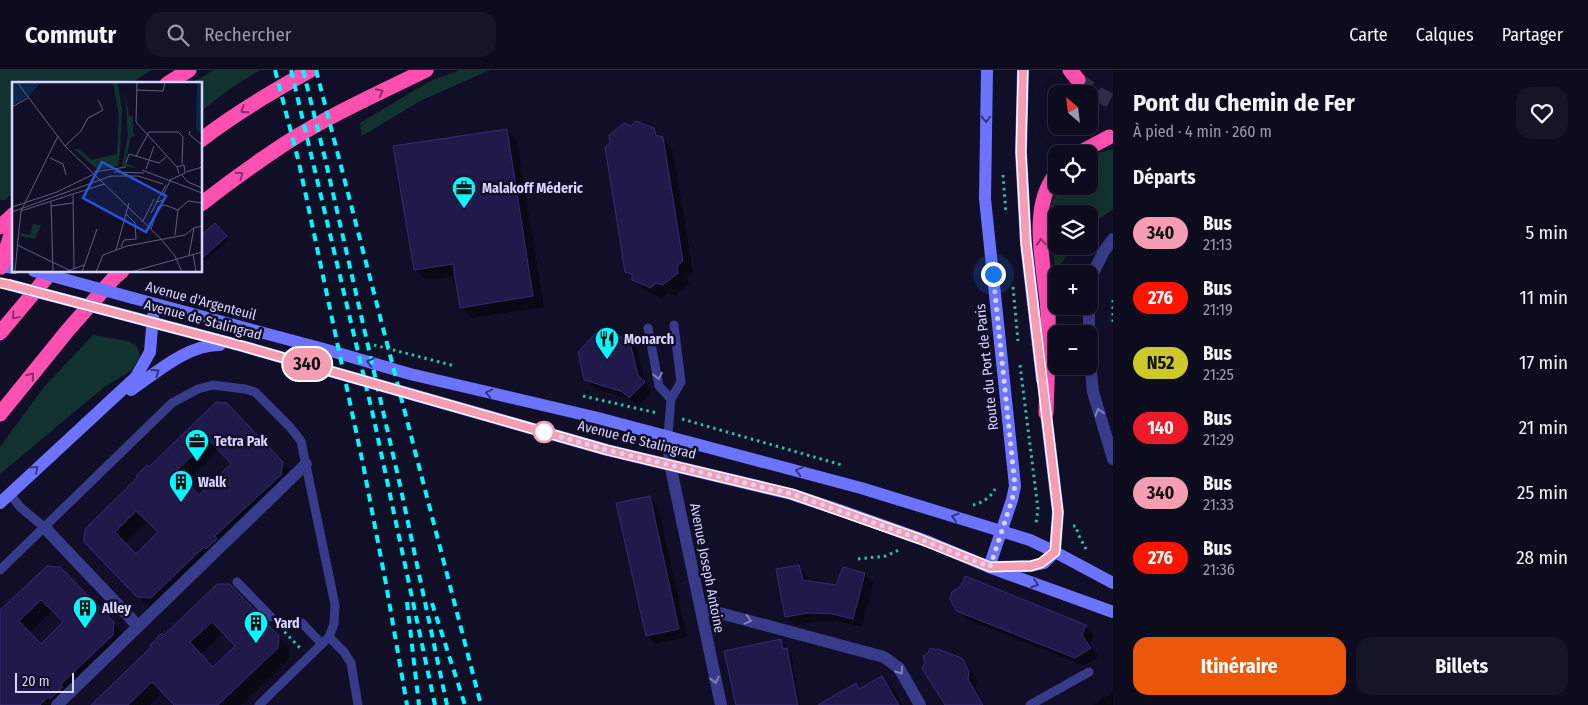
<!DOCTYPE html>
<html lang="fr">
<meta charset="utf-8">
<style>
body{margin:0;font-family:"Fira Sans Condensed",sans-serif;background:#161427;color:#f1f3f6;height:100vh;display:flex;flex-direction:column;font-size:19px;white-space:nowrap}
*{box-sizing:border-box;margin:0}
p{font-size:16px;color:#9a9ba4}
.icon{flex:none;width:28px;height:28px;fill:none;stroke:currentColor;stroke-width:2;stroke-linecap:round;stroke-linejoin:round}
.map{position:relative;flex:1;overflow:hidden}
.details{display:flex;flex-direction:column;background:#0d0b1e;width:475px}
.details>*{flex:none}
.badge{padding:0 10px;border-radius:16px;font-size:18px;line-height:32px}
.needle{width:32px;rotate:332deg}
.buttons{position:absolute;left:1048px;top:15px;display:grid;gap:10px}
.buttons a{display:grid;place-items:center;width:50px;height:50px;border-radius:10px;background:#0d0b1e;box-shadow:0 2px 12px #0003,0 0 0 1px #2d2b3c;font-size:25px}
.scale{position:absolute;left:15px;bottom:12px;width:59px;box-sizing:border-box;padding-left:5px;border:2px solid #d7d5ff;border-top:0;font-size:14px;line-height:18px;white-space:nowrap;color:#d7d5ff;-webkit-text-stroke:4px #110f28;paint-order:stroke}
.you{position:absolute;width:25px;height:25px;margin:-12px;border:4px solid #fff;border-radius:50%;background:#1a73e8;box-shadow:0 0 0 8px #1a73e833}
.map>.badge{position:absolute;translate:-50% -50%;box-shadow:0 0 0 2px #fff}
h2{padding:0 20px;font-size:19px;line-height:45px}
.round{display:grid;place-items:center;flex:none;width:52px;height:52px;border-radius:15px;background:#161427}
.headline{display:flex;align-items:center;justify-content:space-between;height:85px;padding:0 20px}
h1{font-size:24px;font-weight:700;line-height:38px}
.button{display:flex;gap:10px;margin-top:auto;padding:10px 20px}
.button a{flex:1;height:58px;border-radius:15px;background:#ea580c;color:#fff;font-size:20px;font-weight:700;line-height:58px;text-align:center}
.button a+a{background:#161427;color:#f1f3f6}
ul{padding:0;list-style:none}
li{display:flex;align-items:center;gap:15px;height:65px;padding:0 20px}
li div{flex:1}
li b{display:block;font-size:19px}
li em{font-style:normal}
li .badge{min-width:55px;font-weight:700;text-align:center}
header{display:flex;align-items:center;gap:30px;box-sizing:border-box;height:70px;padding:0 25px;background:#0d0b1e;border-bottom:1px solid #2d2b3c}
header strong{font-size:24px}
nav{display:flex;gap:28px;margin-inline-start:auto;font-size:18px}
.search{width:350px;height:45px;background:#161427;display:flex;align-items:center;gap:12px;box-sizing:border-box;padding:0 18px;border-radius:15px;color:#9a9ba4;font-size:19px}
main{display:flex;flex:1;min-height:0}
.map>svg:first-child{display:block}
</style>
<header>
<strong>Commutr</strong>
<div class="search"><svg class="icon" aria-label="search" viewBox="0 0 24 24"><circle cx="10" cy="10" r="6"/><path d="M15 15l6 6"/></svg>Rechercher</div>
<nav><a>Carte</a><a>Calques</a><a>Partager</a></nav>
</header>
<main>
<div class="map">
<svg width="1113" height="635" viewBox="0 0 1113 635">
<rect width="100%" height="100%" fill="#110f28"/>
<g fill="#11322e">
<polygon points="0,0 151,0 131,14 14,14 14,122 5,130 0,130"/>
<polygon points="214,0 260,0 231,18 201,41 201,14 190,14"/>
<polygon points="460,0 490,0 420,31 362,66 360,53 430,11"/>
<polygon points="1113,79 1113,139 1089,156 1089,144 1056,144 1056,176 1073,176 1056,201 1049,154 1050,134 1060,116 1089,116 1089,85"/>
<polygon points="93,265 128,271 137,276 140,287 132,300 103,318 0,404 0,377 44,317"/>
</g>
<g fill="#0007" fill-rule="evenodd">
<polygon points="631,57 654,59 673,80 693,203 687,208 689,214 675,226 668,223 662,228 645,221 626,201"/>
<polygon points="506,60 517,71 544,237 472,248 461,237 456,206 426,210 415,199"/>
<polygon points="216,155 229,170 204,191 201,189 201,168"/>
<polygon points="629,270 637,279 646,315 652,322 638,336 632,330 594,318 585,309"/>
<path d="M 238,346 L 293,405 L 225,478 L 227,480 L 218,489 L 216,487 L 150,538 L 85,472 L 149,398 ZM 220,380 L 233,395 L 199,427 L 186,413 ZM 148,451 L 160,462 L 136,485 L 125,474 Z"/>
<polygon points="650,427 658,436 687,567 655,574 647,566"/>
<polygon points="798,496 807,505 809,512 837,517 865,504 873,513 862,557 842,552 818,551 795,555 786,546"/>
<path d="M 60,498 L 124,565 L 71,627 L 73,629 L 66,635 L 0,635 L 0,542 ZM 53,540 L 65,552 L 41,576 L 29,563 Z"/>
<path d="M 241,527 L 290,579 L 289,589 L 241,635 L 176,635 L 163,622 L 150,635 L 100,635 L 164,567 ZM 224,562 L 237,576 L 214,598 L 201,584 Z"/>
<polygon points="957,540 1085,556 1094,565 1090,574 1098,587 1085,596 966,549"/>
<polygon points="781,571 785,575 786,580 791,583 800,635 737,635"/>
<polygon points="961,589 970,598 977,610 976,619 985,635 944,635 923,599"/>
<polygon points="882,608 893,619 902,635 843,635 856,615 861,619"/>
<polygon points="1113,623 1113,635 1092,635"/>
</g>
<g fill="#201a4a" stroke="#342b76" fill-rule="evenodd">
<polygon points="636,51 654,58 656,65 663,67 683,191 677,196 678,203 663,215 656,213 651,218 632,210 632,204 625,202 605,77 610,73 609,65 624,53 631,56"/>
<polygon points="507,59 533,226 460,238 453,194 414,200 393,76"/>
<polygon points="215,153 227,166 201,189 201,165"/>
<polygon points="599,260 629,269 638,305 645,312 629,328 623,322 584,310 578,282"/>
<path d="M 216,332 L 227,333 L 283,392 L 281,405 L 215,466 L 217,469 L 206,479 L 204,477 L 151,528 L 137,527 L 84,472 L 85,459 L 137,408 L 136,406 L 147,395 L 149,397 ZM 209,370 L 231,394 L 199,425 L 176,401 ZM 136,441 L 158,462 L 136,484 L 115,462 Z"/>
<polygon points="650,426 679,559 646,566 616,433"/>
<polygon points="799,495 803,510 836,515 843,497 865,503 853,549 832,544 809,543 785,547 776,499"/>
<path d="M 47,496 L 60,497 L 114,552 L 113,565 L 60,615 L 63,617 L 50,629 L 48,627 L 40,635 L 0,635 L 0,540 ZM 41,530 L 63,552 L 41,574 L 19,551 Z"/>
<polygon points="965,506 1086,555 1082,565 1091,578 1075,588 956,541 950,529 952,522 961,516"/>
<path d="M 217,514 L 230,514 L 279,566 L 278,578 L 218,635 L 174,635 L 152,612 L 128,635 L 91,635 L 152,576 L 150,575 L 162,563 L 164,565 ZM 212,552 L 235,576 L 213,597 L 190,572 Z"/>
<polygon points="781,569 783,579 787,578 798,635 736,635 724,581"/>
<polygon points="930,578 937,580 938,579 962,588 969,601 968,609 983,635 945,635 922,599 925,592 923,586 928,583"/>
<polygon points="882,606 899,635 818,635 856,613 859,619"/>
</g>
<g fill="none" stroke-linecap="round" stroke-linejoin="round">
<polyline stroke="#2f2d48" stroke-width="15" stroke-dasharray="15 8" stroke-linecap="butt" points="1078,10 1099,25 1113,32"/>
<g stroke="#2bbea9" stroke-width="3" stroke-dasharray="2.5 4" stroke-linecap="butt">
<polyline points="1003,105 1006,144"/>
<polyline points="1013,217 1018,271"/>
<polyline points="1113,230 1113,254"/>
<polyline points="374,275 455,296"/>
<polyline points="1020,295 1038,439 1036,453"/>
<polyline points="583,326 657,343"/>
<polyline points="682,349 842,395"/>
<path d="M 973,435 C 982,433 991,427 995,419"/>
<polyline points="1073,456 1076,456 1078,464 1086,479"/>
<polyline points="858,489 886,486 901,479"/>
<polyline points="280,557 300,578"/>
</g>
<g stroke="#383b89" stroke-width="9">
<polyline points="648,258 659,316 671,329 681,312 674,255"/>
<polyline points="668,366 671,329"/>
<polyline points="10,424 20,437 44,457"/>
<polyline points="0,500 172,333 198,319 213,315 245,319 255,322 289,356 301,371 335,535 334,554 329,567 259,635"/>
<polyline points="237,512 271,547"/>
<polyline points="302,553 322,574"/>
<polyline points="329,567 344,582 351,593 358,635"/>
<polyline points="1030,635 1089,602"/>
</g>
<g stroke="#383b89" stroke-width="12">
<polyline points="1113,169 1104,181 1093,203 1089,235 1089,280 1093,322 1113,389"/>
<polyline points="668,366 670,394 721,635"/>
<polyline points="44,457 138,556"/>
<polyline points="701,538 884,587 899,598 920,635"/>
<polyline points="57,635 306,394"/>
</g>
<g stroke="#6c74ff" stroke-width="12">
<polyline points="987,0 985,129 1015,416 1012,430 989,497"/>
<polyline points="1023,0 1021,82 1026,174 1042,310"/>
<polyline points="0,196 14,198"/>
<polyline points="133,228 331,281 410,304 598,348 861,418 1030,470 1055,482 1113,513"/>
<polyline points="117,243 242,276 607,380 791,424 845,442 929,472 989,497 1113,542"/>
<path d="M 131,320 C 156,303 188,274 220,275"/>
<polyline points="1045,335 1058,442 1055,482"/>
<polyline points="0,433 136,307 150,282 153,246"/>
<polyline points="997,497 1031,496 1044,493 1055,482"/>
</g>
<g stroke="#ff50b2" stroke-width="15">
<polyline points="1070,0 1078,10"/>
<polyline points="167,14 189,0"/>
<path d="M 201,70 C 235,43 273,21 311,0"/>
<polyline points="1077,84 1109,67"/>
<path d="M 201,134 C 228,113 257,92 286,73 C 330,45 379,23 426,0"/>
<polyline points="0,157 14,144"/>
<polyline points="1,197 14,155"/>
<polyline points="0,263 52,201"/>
<path d="M 1046,343 C 1047,309 1049,276 1048,243 C 1046,201 1027,140 1056,104"/>
<polyline points="0,344 68,260 113,209 122,201"/>
</g>
<g stroke="#01f9ff" stroke-width="4" stroke-dasharray="8 6" stroke-linecap="butt">
<polyline points="275,0 299,93 363,394 386,514 407,635"/>
<polyline points="291,0 373,345 435,635"/>
<polyline points="303,0 324,84 400,415 447,635"/>
<polyline points="316,0 481,635"/>
<polyline points="407,532 419,635"/>
<polyline points="432,533 465,635"/>
</g>
<g stroke="#6c74ff" stroke-width="12">
<polyline points="34,201 133,228"/>
<polyline points="10,215 117,243"/>
</g>
</g>
<defs><path id="oneway-chevron" d="M-2-3.5L2.5 0L-2 3.5" fill="none" stroke-width="1.6" stroke-linecap="round" stroke-linejoin="round" transform="scale(1.25)"/></defs>
<g stroke="#88306d">
<use href="#oneway-chevron" transform="translate(380 22) rotate(-26)"/>
<use href="#oneway-chevron" transform="translate(244 40) rotate(147)"/>
<use href="#oneway-chevron" transform="translate(240 105) rotate(-35)"/>
<use href="#oneway-chevron" transform="translate(1041 172) rotate(-95)"/>
<use href="#oneway-chevron" transform="translate(15 246) rotate(130)"/>
<use href="#oneway-chevron" transform="translate(31 306) rotate(-51)"/>
</g>
<g stroke="#35377e">
<use href="#oneway-chevron" transform="translate(986 49) rotate(90)"/>
<use href="#oneway-chevron" transform="translate(370 292) rotate(-164)"/>
<use href="#oneway-chevron" transform="translate(156 302) rotate(-36)"/>
<use href="#oneway-chevron" transform="translate(489 323) rotate(-167)"/>
<use href="#oneway-chevron" transform="translate(35 399) rotate(-42)"/>
<use href="#oneway-chevron" transform="translate(799 401) rotate(-165)"/>
<use href="#oneway-chevron" transform="translate(955 447) rotate(-163)"/>
<use href="#oneway-chevron" transform="translate(1035 514) rotate(20)"/>
</g>
<g stroke="#8080be">
<use href="#oneway-chevron" transform="translate(658 306) rotate(79)"/>
<use href="#oneway-chevron" transform="translate(1099 342) rotate(-106)"/>
<use href="#oneway-chevron" transform="translate(748 550) rotate(15)"/>
<use href="#oneway-chevron" transform="translate(900 601) rotate(55)"/>
<use href="#oneway-chevron" transform="translate(715 610) rotate(78)"/>
</g>
<g fill="none" stroke-linecap="round" stroke-linejoin="round">
<defs>
<polyline id="line" points="0,213 10,215 242,276 607,380 792,424 920,469 990,497 1031,496 1041,493 1055,482 1058,442 1026,174 1021,82 1023,0"/>
</defs>
<use href="#line" stroke="#fff" stroke-width="11"/>
<use href="#line" stroke="#f59eb3" stroke-width="8"/>
<polyline stroke="#d7d5ff" stroke-width="5" stroke-dasharray="0 9" points="544,362 607,380 792,424 920,469 990,497 1012,430 1015,416 993,204"/>
</g>
<defs>
<symbol id="office-pin" viewBox="-11 -11 22 30"><path d="M0 17L-7.5 6A9.5 9.5 0 1 1 7.5 6Z" fill="#01f9ff" stroke="#110f28"/><path d="M-6-3h4V-5.5h4V-3h4V5H-6ZM-1-4.5V-3h2v-1.5ZM-6 0V1H6V0Z" fill="#111"/></symbol>
<symbol id="restaurant-pin" viewBox="-11 -11 22 30"><path d="M0 17L-7.5 6A9.5 9.5 0 1 1 7.5 6Z" fill="#01f9ff" stroke="#110f28"/><path d="M-5-6h1v4h1v-4h1v4h1v-4h1v5L-1.5 .5V6h-2V.5L-5-1ZM5-6V6H3V1.5H1.5Q1.5-4 5-6Z" fill="#111"/></symbol>
<symbol id="building-pin" viewBox="-11 -11 22 30"><path d="M0 17L-7.5 6A9.5 9.5 0 1 1 7.5 6Z" fill="#01f9ff" stroke="#110f28"/><path d="M-4-6H4V6H1V3H-1V6H-4ZM-2.5-4.3h1.7v1.8h-1.7ZM.8-4.3h1.7v1.8H.8ZM-2.5-1h1.7V.8h-1.7ZM.8-1h1.7V.8H.8Z" fill="#111"/></symbol>
</defs>
<g fill-rule="evenodd">
<use href="#office-pin" x="450" y="104" width="28" height="38"/>
<use href="#restaurant-pin" x="593" y="255" width="28" height="38"/>
<use href="#office-pin" x="183" y="357" width="28" height="38"/>
<use href="#building-pin" x="167" y="398" width="28" height="38"/>
<use href="#building-pin" x="71" y="524" width="28" height="38"/>
<use href="#building-pin" x="242" y="539" width="28" height="38"/>
</g>
<circle fill="#fff" stroke="#f59eb3" stroke-width="2.5" cx="544" cy="362" r="10"/>
<g text-anchor="middle" dominant-baseline="central" stroke-width="5" stroke-linejoin="round" paint-order="stroke">
<g font-size="14" font-weight="bold" fill="#d7d5ff" stroke="#110f28" text-anchor="start">
<text x="482" y="118">Malakoff Méderic</text>
<text x="624" y="269">Monarch</text>
<text x="214" y="371">Tetra Pak</text>
<text x="198" y="412">Walk</text>
<text x="102" y="538">Alley</text>
<text x="274" y="553">Yard</text>
</g>
<g font-size="14" fill="#d7d5ff" stroke="#110f28">
<text transform="translate(201 231) rotate(15)">Avenue d'Argenteuil</text>
<text transform="translate(203 250) rotate(15)">Avenue de Stalingrad</text>
<text transform="translate(987 297) rotate(-96)">Route du Port de Paris</text>
<text transform="translate(637 370) rotate(14)">Avenue de Stalingrad</text>
<text transform="translate(707 498) rotate(79)">Avenue Joseph Antoine</text>
</g>
</g>
<g transform="translate(12 12)">
<rect width="190" height="190" fill="#110f28"/>
<path d="M 101,0 L 105,0 L 110,26 L 108,72 L 106,84 L 86,88 L 62,67 L 67,67 L 79,78 L 105,72 L 107,34 ZM 113,10 L 117,34 L 121,34 L 121,51 L 124,53 L 119,55 L 113,81 L 125,86 L 110,84 L 116,53 ZM 21,142 L 29,143 L 23,157 L 8,154 L 9,151 L 18,153 Z" fill="#11322e"/>
<path d="M 0,0 L 29,0 L 18,13 L 0,24 ZM 185,0 L 190,0 L 190,52 L 184,48 Z" fill="#0a274b"/>
<path fill="none" stroke="#605e7e" stroke-width="1" d="M 5,0 L 53,64 L 149,157 L 163,174 L 170,190M 125,0 L 124,40 L 165,85M 124,8 L 151,9 L 153,0M 0,25 L 16,16M 178,49 L 177,52 L 190,63M 53,64 L 69,49 L 76,36 L 91,28 L 86,18M 124,74 L 137,50 L 166,50 L 171,55 L 170,82M 38,76 L 51,82 L 54,93M 114,81 L 117,72 L 147,81 L 154,75M 134,87 L 142,64M 130,88 L 190,111M 82,90 L 114,85M 101,90 L 132,91M 174,90 L 190,85M 169,92 L 176,100 L 190,106M 158,98 L 173,91 L 172,83 L 165,85 L 167,92M 61,112 L 62,186M 151,113 L 159,97M 39,120 L 41,190M 144,121 L 154,103M 39,124 L 61,121M 0,125 L 45,110 L 82,92M 166,128 L 176,119 L 190,121M 9,129 L 92,102M 0,130 L 99,94 L 126,94 L 151,102M 139,131 L 145,120 L 151,118M 131,139 L 142,117M 139,147 L 146,125 L 153,123 L 166,128M 163,153 L 166,128M 6,158 L 9,129 L 46,54M 5,163 L 61,190M 109,165 L 112,158 L 124,157 L 123,141 L 114,132M 104,168 L 117,121M 181,172 L 184,190M 177,173 L 182,146 L 190,144M 3,190 L 6,157M 53,190 L 72,183M 70,190 L 85,147M 84,190 L 91,173 L 115,164 L 173,153 L 182,146M 119,190 L 190,170"/>
<path fill="#2655da" fill-opacity="0.15" stroke="#2655da" stroke-width="2.5" d="M 90,80 L 154,114 L 134,150 L 71,116 Z"/>
<rect width="190" height="190" fill="none" stroke="#d7d5ff" stroke-width="2.5"/>
</g>
</svg>
<div class="buttons">
<a><svg class="needle" viewBox="-14 -14 28 28"><path d="M0-13l5 13h-10z" fill="#e53935"/><path d="M0 13l5-13h-10z" fill="#9a9ba4"/></svg></a>
<a><svg class="icon" aria-label="locate" viewBox="0 0 24 24"><circle cx="12" cy="12" r="6"/><path d="M12 2v4M12 18v4M2 12h4M18 12h4"/></svg></a>
<a><svg class="icon" aria-label="layers" viewBox="0 0 24 24"><path d="M12 4l9 5-9 5-9-5zM3 14l9 5 9-5"/></svg></a>
<a>+</a>
<a>−</a>
</div>
<div class="scale">20 m</div>
<div class="you" style="left:993px;top:204px"></div>
<b class="badge" style="left:307px;top:294px;background:#f59eb3;color:#111">340</b>
</div>
<section class="details">
<div class="headline"><div><h1>Pont du Chemin de Fer</h1><p>À pied · 4 min · 260 m</p></div><a class="round"><svg class="icon" aria-label="heart" viewBox="0 0 24 24"><path d="M12 20l-8-8c-3-5 5-10 8-4 3-6 11-1 8 4z"/></svg></a></div>
<h2>Départs</h2>
<ul>
<li><span class="badge" style="background:#f59eb3;color:#111">340</span><div><b>Bus</b><p>21:13</p></div><em>5 min</em></li>
<li><span class="badge" style="background:#ff1400;color:#fff">276</span><div><b>Bus</b><p>21:19</p></div><em>11 min</em></li>
<li><span class="badge" style="background:#cec92a;color:#111">N52</span><div><b>Bus</b><p>21:25</p></div><em>17 min</em></li>
<li><span class="badge" style="background:#ed1b2a;color:#fff">140</span><div><b>Bus</b><p>21:29</p></div><em>21 min</em></li>
<li><span class="badge" style="background:#f59eb3;color:#111">340</span><div><b>Bus</b><p>21:33</p></div><em>25 min</em></li>
<li><span class="badge" style="background:#ff1400;color:#fff">276</span><div><b>Bus</b><p>21:36</p></div><em>28 min</em></li>
</ul>
<div class="button"><a>Itinéraire</a><a>Billets</a></div>
</section>
</main>
